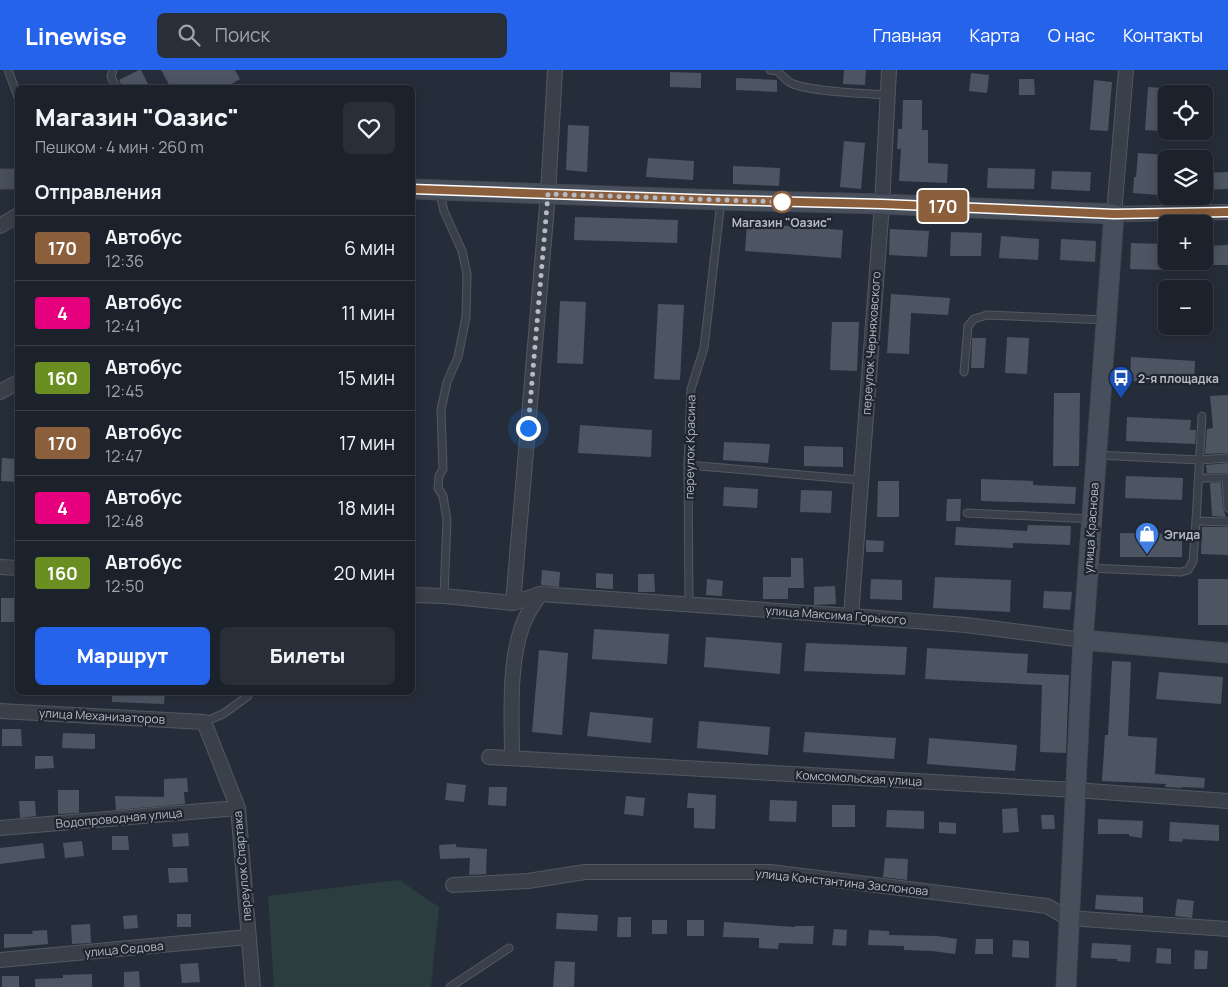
<!DOCTYPE html>
<html lang="ru">
<meta charset="utf-8">
<style>
body{margin:0;font-family:Manrope,sans-serif;background:#292f38;color:#f1f3f6;height:100vh;display:flex;flex-direction:column;font-size:19px;white-space:nowrap}
*{box-sizing:border-box;margin:0}
p{font-size:16px;color:#a0a4a9}
.icon{flex:none;width:28px;height:28px;fill:none;stroke:currentColor;stroke-width:2;stroke-linecap:round;stroke-linejoin:round}
.map{position:relative;flex:1;overflow:hidden}
.drawer{position:absolute;left:15px;top:15px;width:400px;height:610px;display:flex;flex-direction:column;background:#1c222c;border-radius:8px;box-shadow:0 2px 12px #0003,0 0 0 1px #3a3f48}
.drawer>*{flex:none}
.badge{padding:0 10px;border-radius:4px;font-size:18px;line-height:32px}
.controls{position:absolute;left:1158px;top:15px;display:grid;gap:10px}
.controls a{display:grid;place-items:center;width:55px;height:55px;border-radius:8px;background:#1c222c;box-shadow:0 2px 12px #0003,0 0 0 1px #3a3f48;font-size:25px}
.you{position:absolute;width:25px;height:25px;margin:-12px;border:4px solid #fff;border-radius:50%;background:#1a73e8;box-shadow:0 0 0 8px #1a73e833}
.map>.badge{position:absolute;translate:-50% -50%;box-shadow:0 0 0 2px #fff}
h2{padding:0 20px;font-size:19px;line-height:45px}
.round{display:grid;place-items:center;flex:none;width:52px;height:52px;border-radius:8px;background:#292f38}
.head{display:flex;align-items:center;justify-content:space-between;height:85px;padding:0 20px}
h1{font-size:24px;font-weight:800;line-height:38px}
.primary-button{display:flex;gap:10px;margin-top:auto;padding:10px 20px}
.primary-button a{flex:1;height:58px;border-radius:8px;background:#2563eb;color:#fff;font-size:20px;font-weight:800;line-height:58px;text-align:center}
.primary-button a+a{background:#292f38;color:#f1f3f6}
ul{padding:0;list-style:none}
li{display:flex;align-items:center;gap:15px;height:65px;padding:0 20px;border-top:1px solid #3a3f48}
li div{flex:1}
li b{display:block;font-size:19px}
li em{font-style:normal}
li .badge{min-width:55px;font-weight:700;text-align:center}
header{display:flex;align-items:center;gap:30px;box-sizing:border-box;height:70px;padding:0 25px;background:#2563eb;color:#fff}
header strong{font-size:24px}
nav{display:flex;gap:28px;margin-inline-start:auto;font-size:18px}
.search{width:350px;height:45px;background:#292f38;display:flex;align-items:center;gap:12px;box-sizing:border-box;padding:0 18px;border-radius:8px;color:#a0a4a9;font-size:19px}
.map>svg:first-child{display:block}
</style>
<header>
<strong>Linewise</strong>
<div class="search"><svg class="icon" aria-label="search" viewBox="0 0 24 24"><circle cx="10" cy="10" r="6"/><path d="M15 15l6 6"/></svg>Поиск</div>
<nav><a>Главная</a><a>Карта</a><a>О нас</a><a>Контакты</a></nav>
</header>
<div class="map">
<svg width="1228" height="917" viewBox="0 0 1228 917">
<rect width="100%" height="100%" fill="#262d3a"/>
<polygon fill="#2c3d3f" points="399,810 439,837 431,917 274,917 268,826"/>
<g fill="#4d5563">
<polygon points="139,0 141,0 150,18 123,18 119,10"/>
<polygon points="161,0 235,0 240,9 225,18 171,18"/>
<polygon points="844,0 866,0 865,15 843,14"/>
<polygon points="670,2 701,3 701,18 670,17"/>
<polygon points="971,3 989,5 987,23 969,21"/>
<polygon points="736,8 777,10 777,22 736,20"/>
<polygon points="1019,9 1034,9 1035,25 1019,25"/>
<polygon points="1094,10 1112,12 1108,61 1090,60"/>
<polygon points="1148,17 1164,18 1161,61 1145,60"/>
<polygon points="903,30 922,30 922,60 928,60 928,93 948,94 947,113 899,111 901,79 897,79 898,59 902,59"/>
<polygon points="568,55 589,56 587,102 566,100"/>
<polygon points="844,71 865,73 861,119 840,117"/>
<polygon points="1138,83 1166,85 1166,102 1161,102 1159,125 1133,123 1134,107 1136,107"/>
<polygon points="648,88 694,91 693,110 646,107"/>
<polygon points="733,96 780,98 779,116 733,114"/>
<polygon points="988,98 1035,99 1034,119 987,118"/>
<polygon points="1052,101 1091,102 1090,121 1051,119"/>
<polygon points="1228,102 1228,119 1204,120 1204,103"/>
<polygon points="575,147 678,150 677,173 574,170"/>
<polygon points="747,153 843,160 841,188 745,181"/>
<polygon points="890,159 929,161 927,187 889,185"/>
<polygon points="951,162 982,163 981,186 950,186"/>
<polygon points="1001,166 1039,169 1038,190 999,188"/>
<polygon points="1061,169 1096,171 1095,192 1060,190"/>
<polygon points="1131,173 1166,174 1166,200 1130,199"/>
<polygon points="1228,175 1228,195 1204,195 1204,176"/>
<polygon points="891,224 950,228 948,245 911,243 909,284 887,283"/>
<polygon points="560,231 586,232 583,294 557,293"/>
<polygon points="658,234 684,235 680,310 654,309"/>
<polygon points="832,252 859,252 857,301 830,300"/>
<polygon points="1007,267 1029,268 1027,304 1005,303"/>
<polygon points="972,268 986,268 984,298 971,298"/>
<polygon points="1131,287 1195,291 1194,314 1130,311"/>
<polygon points="1054,323 1080,323 1079,396 1053,396"/>
<polygon points="1228,325 1228,383 1205,384 1207,359 1213,358 1210,326"/>
<polygon points="1127,347 1191,350 1190,360 1196,360 1195,374 1126,371"/>
<polygon points="580,355 652,360 651,387 578,383"/>
<polygon points="724,372 770,374 768,393 723,390"/>
<polygon points="804,376 843,377 843,397 804,396"/>
<polygon points="2,388 18,389 16,412 1,411"/>
<polygon points="1228,393 1228,403 1207,403 1206,395"/>
<polygon points="1126,406 1183,408 1182,430 1125,428"/>
<polygon points="981,409 1033,411 1033,415 1076,417 1075,434 981,431"/>
<polygon points="878,411 899,411 899,447 877,447"/>
<polygon points="1210,413 1221,413 1223,438 1226,447 1212,446"/>
<polygon points="724,417 758,419 757,438 723,436"/>
<polygon points="801,420 832,421 831,443 800,442"/>
<polygon points="947,429 961,429 960,451 946,451"/>
<polygon points="1028,455 1071,456 1070,475 1013,473 1013,478 955,475 956,457 1027,461"/>
<polygon points="1202,457 1228,457 1228,485 1201,484"/>
<polygon points="1120,463 1182,464 1182,487 1120,487"/>
<polygon points="866,470 884,471 883,482 866,482"/>
<polygon points="791,488 803,488 804,518 788,518 788,529 763,529 763,507 791,507"/>
<polygon points="542,500 560,502 559,517 541,515"/>
<polygon points="596,503 613,504 613,519 596,518"/>
<polygon points="638,504 654,504 655,522 638,522"/>
<polygon points="935,507 1011,510 1010,542 933,538"/>
<polygon points="707,509 723,511 722,526 706,525"/>
<polygon points="871,509 902,510 902,530 870,529"/>
<rect x="1198" y="509" width="30" height="46"/>
<polygon points="835,516 836,534 814,535 814,517"/>
<polygon points="1044,521 1072,522 1070,540 1043,538"/>
<rect x="1" y="528" width="14" height="24"/>
<polygon points="594,559 669,564 667,594 592,589"/>
<polygon points="706,567 782,573 780,604 704,597"/>
<polygon points="806,573 907,577 905,605 804,601"/>
<polygon points="927,578 1028,584 1027,603 1069,605 1066,683 1040,682 1042,615 925,609"/>
<polygon points="539,580 568,583 562,665 532,662"/>
<polygon points="1112,591 1131,592 1128,666 1157,668 1155,704 1205,708 1204,718 1182,717 1182,718 1165,717 1166,714 1102,711 1105,665 1108,665"/>
<polygon points="1159,602 1223,607 1221,634 1156,629"/>
<polygon points="112,622 165,622 164,634 112,632"/>
<polygon points="590,642 653,648 651,673 587,666"/>
<polygon points="699,651 770,657 768,685 697,678"/>
<polygon points="2,659 21,659 22,676 2,676"/>
<polygon points="805,662 896,668 894,689 803,682"/>
<polygon points="63,663 95,664 95,679 62,678"/>
<polygon points="929,668 1017,675 1015,701 927,694"/>
<polygon points="35,686 53,686 54,698 35,699"/>
<polygon points="187,708 188,722 184,722 185,734 116,740 115,726 164,727 164,709"/>
<polygon points="447,713 466,715 464,732 445,730"/>
<polygon points="489,717 507,717 506,736 488,735"/>
<polygon points="58,720 79,720 79,743 58,744"/>
<polygon points="688,723 716,725 715,759 694,758 694,738 687,738"/>
<polygon points="626,726 645,728 643,746 624,744"/>
<polygon points="770,730 797,731 796,752 769,751"/>
<polygon points="19,731 35,731 36,746 20,748"/>
<rect x="832" y="735" width="23" height="22"/>
<polygon points="1017,738 1019,762 1003,763 1002,739"/>
<polygon points="887,740 924,741 924,759 886,757"/>
<polygon points="1041,745 1054,745 1055,759 1042,759"/>
<polygon points="1098,749 1143,751 1142,768 1129,766 1129,764 1098,764"/>
<polygon points="939,752 956,753 956,764 939,763"/>
<polygon points="1170,752 1219,755 1219,771 1183,769 1182,772 1169,771"/>
<polygon points="188,763 189,776 173,777 172,764"/>
<polygon points="112,766 128,766 129,780 112,780"/>
<polygon points="82,771 84,786 65,788 63,773"/>
<polygon points="43,773 45,788 0,794 0,778"/>
<polygon points="456,774 456,777 487,779 486,804 469,805 470,788 440,789 439,775"/>
<polygon points="885,788 908,789 907,810 883,807"/>
<polygon points="168,798 187,798 188,812 169,813"/>
<polygon points="1096,825 1143,827 1143,843 1095,839"/>
<polygon points="1177,829 1194,831 1192,848 1175,846"/>
<polygon points="557,843 598,845 597,861 556,859"/>
<rect x="177" y="844" width="14" height="13"/>
<polygon points="137,845 138,858 124,859 123,846"/>
<polygon points="618,847 631,847 631,867 617,867"/>
<rect x="652" y="850" width="15" height="14"/>
<rect x="687" y="850" width="17" height="16"/>
<polygon points="724,852 795,857 795,856 814,856 813,874 779,873 778,879 759,878 759,868 723,867"/>
<polygon points="90,854 91,873 72,874 71,855"/>
<polygon points="834,859 847,860 846,876 832,875"/>
<polygon points="47,860 48,874 4,878 4,864 33,864 32,861"/>
<polygon points="869,860 889,861 889,865 937,866 957,869 955,884 932,881 904,880 904,876 868,875"/>
<polygon points="976,869 993,869 993,884 975,884"/>
<polygon points="1013,870 1029,871 1029,888 1012,887"/>
<polygon points="1092,873 1131,875 1130,892 1117,891 1117,889 1091,888"/>
<polygon points="1157,878 1171,879 1171,894 1156,893"/>
<polygon points="1195,880 1208,881 1207,899 1194,899"/>
<polygon points="555,891 575,892 574,917 553,917"/>
<polygon points="198,893 200,912 182,913 180,894"/>
<polygon points="139,901 140,917 124,917 124,902"/>
<polygon points="92,904 92,917 35,917 35,909 63,908 63,905"/>
<rect x="2" y="906" width="17" height="11"/>
</g>
<g fill="none" stroke-linecap="round" stroke-linejoin="round">
<defs>
<g id="lane">
<polyline points="8,0 18,27"/>
<polyline points="113,0 111,6 116,18"/>
<path d="M 770,0 L 777,1 C 781,4 785,9 789,12 C 806,22 866,23 887,25"/>
<polyline points="439,120 444,141 462,181 467,204 466,247 458,287 447,312 441,340 443,399 439,406 438,418 443,426 447,450 444,526"/>
<polyline points="964,302 968,256 974,249 987,245 1106,250"/>
<polyline points="1202,346 1196,451 1228,452"/>
<polyline points="1097,385 1200,390 1228,388"/>
<polyline points="688,395 861,410"/>
<polyline points="1199,408 1228,408"/>
<polyline points="1226,408 1228,438"/>
<polyline points="967,443 1092,449"/>
<polyline points="1089,498 1181,502 1188,500 1193,491 1196,451"/>
<polyline points="689,536 688,395 691,319 704,278 721,131"/>
<polyline points="204,652 223,644 248,626 249,622"/>
<polyline points="450,917 509,878"/>
</g>
<g id="street">
<polyline points="1126,0 1114,144 1228,142"/>
<polyline points="0,156 18,145"/>
<polyline points="0,322 18,312"/>
<polyline points="0,497 18,498"/>
<polyline points="412,525 444,526 513,533 540,524 851,546 966,555 1083,570"/>
<polyline points="513,533 548,124 555,0"/>
<polyline points="851,546 882,134 889,0"/>
<polyline points="0,641 204,652 238,738 253,917"/>
<polyline points="489,687 1075,720 1228,731"/>
<path d="M 512,688 C 512,646 508,594 523,554 C 527,543 534,534 540,524"/>
<polyline points="0,758 238,738"/>
<polyline points="453,815 528,811 585,802 770,802 1047,836 1068,848 1228,859"/>
<polyline points="0,890 248,867"/>
</g>
<g id="secondary">
<polyline points="0,109 18,109"/>
<polyline points="412,119 721,130 882,134 1114,144 1083,570 1066,917"/>
<polyline points="1083,570 1228,583"/>
</g>
</defs>
<use href="#lane" stroke="#525862" stroke-width="9"/>
<use href="#street" stroke="#525862" stroke-width="16"/>
<use href="#secondary" stroke="#434953" stroke-width="21"/>
<use href="#lane" stroke="#3a404a" stroke-width="7"/>
<use href="#street" stroke="#3a404a" stroke-width="14"/>
<use href="#secondary" stroke="#484f5c" stroke-width="19"/>
</g>
<g fill="none" stroke-linecap="round" stroke-linejoin="round">
<defs>
<polyline id="line" points="412,119 721,130 882,134 1114,144 1228,142"/>
</defs>
<use href="#line" stroke="#fff" stroke-width="11"/>
<use href="#line" stroke="#8b5e3c" stroke-width="8"/>
<polyline stroke="#b5bbc5" stroke-width="5" stroke-dasharray="0 9" points="528,358 548,124 782,132"/>
</g>
<defs>
<symbol id="bus-pin" viewBox="-11 -11 22 30"><path d="M0 17L-7.5 6A9.5 9.5 0 1 1 7.5 6Z" fill="#1a4fb4" stroke="#1f252f"/><path d="M-5-6H5V4H4V6H2V4H-2V6H-4V4H-5ZM-3.5-4V0h7V-4ZM-3.5 1.2v1.5H-2V1.2ZM2 1.2v1.5H3.5V1.2Z" fill="#fff"/></symbol>
<symbol id="shop-pin" viewBox="-11 -11 22 30"><path d="M0 17L-7.5 6A9.5 9.5 0 1 1 7.5 6Z" fill="#3f7fe0" stroke="#1f252f"/><path d="M-5-2.5h2.3a2.7 3.5 0 0 1 5.4 0H5L5.5 6h-11ZM-1.5-2.5h3a1.5 2.3 0 0 0-3 0Z" fill="#fff"/></symbol>
</defs>
<g fill-rule="evenodd">
<use href="#bus-pin" x="1107" y="294" width="28" height="38"/>
<use href="#shop-pin" x="1133" y="450" width="28" height="38"/>
</g>
<circle fill="#fff" stroke="#8b5e3c" stroke-width="2.5" cx="782" cy="132" r="10"/>
<g text-anchor="middle" dominant-baseline="central" stroke-width="4.5" stroke-linejoin="round" paint-order="stroke">
<g font-size="12" font-weight="bold" fill="#b5bbc5" stroke="#1f252f">
<text x="782" y="152">Магазин "Оазис"</text>
</g>
<g font-size="12" fill="#b5bbc5" stroke="#1f252f">
<text transform="translate(871 273) rotate(-86)">переулок Черняховского</text>
<text transform="translate(690 377) rotate(-89)">переулок Красина</text>
<text transform="translate(1091 458) rotate(-86)">улица Краснова</text>
<text transform="translate(836 545) rotate(4)">улица Максима Горького</text>
<text transform="translate(102 646) rotate(3)">улица Механизаторов</text>
<text transform="translate(859 708) rotate(3)">Комсомольская улица</text>
<text transform="translate(119 748) rotate(-5)">Водопроводная улица</text>
<text transform="translate(242 796) rotate(-95)">переулок Спартака</text>
<text transform="translate(842 812) rotate(6)">улица Константина Заслонова</text>
<text transform="translate(124 879) rotate(-5)">улица Седова</text>
</g>
<g font-size="12" font-weight="bold" fill="#b5bbc5" stroke="#1f252f" text-anchor="start">
<text x="1138" y="308">2-я площадка</text>
<text x="1164" y="464">Эгида</text>
</g>
</g>
</svg>
<div class="controls">
<a><svg class="icon" aria-label="locate" viewBox="0 0 24 24"><circle cx="12" cy="12" r="6"/><path d="M12 2v4M12 18v4M2 12h4M18 12h4"/></svg></a>
<a><svg class="icon" aria-label="layers" viewBox="0 0 24 24"><path d="M12 4l9 5-9 5-9-5zM3 14l9 5 9-5"/></svg></a>
<a>+</a>
<a>−</a>
</div>
<div class="you" style="left:528px;top:358px"></div>
<b class="badge" style="left:943px;top:136px;background:#8b5e3c;color:#fff">170</b>
<section class="drawer">
<div class="head"><div><h1>Магазин &quot;Оазис&quot;</h1><p>Пешком · 4 мин · 260 m</p></div><a class="round"><svg class="icon" aria-label="heart" viewBox="0 0 24 24"><path d="M12 20l-8-8c-3-5 5-10 8-4 3-6 11-1 8 4z"/></svg></a></div>
<h2>Отправления</h2>
<ul>
<li><span class="badge" style="background:#8b5e3c;color:#fff">170</span><div><b>Автобус</b><p>12:36</p></div><em>6 мин</em></li>
<li><span class="badge" style="background:#e6007e;color:#fff">4</span><div><b>Автобус</b><p>12:41</p></div><em>11 мин</em></li>
<li><span class="badge" style="background:#6b8e23;color:#fff">160</span><div><b>Автобус</b><p>12:45</p></div><em>15 мин</em></li>
<li><span class="badge" style="background:#8b5e3c;color:#fff">170</span><div><b>Автобус</b><p>12:47</p></div><em>17 мин</em></li>
<li><span class="badge" style="background:#e6007e;color:#fff">4</span><div><b>Автобус</b><p>12:48</p></div><em>18 мин</em></li>
<li><span class="badge" style="background:#6b8e23;color:#fff">160</span><div><b>Автобус</b><p>12:50</p></div><em>20 мин</em></li>
</ul>
<div class="primary-button"><a>Маршрут</a><a>Билеты</a></div>
</section>
</div>
